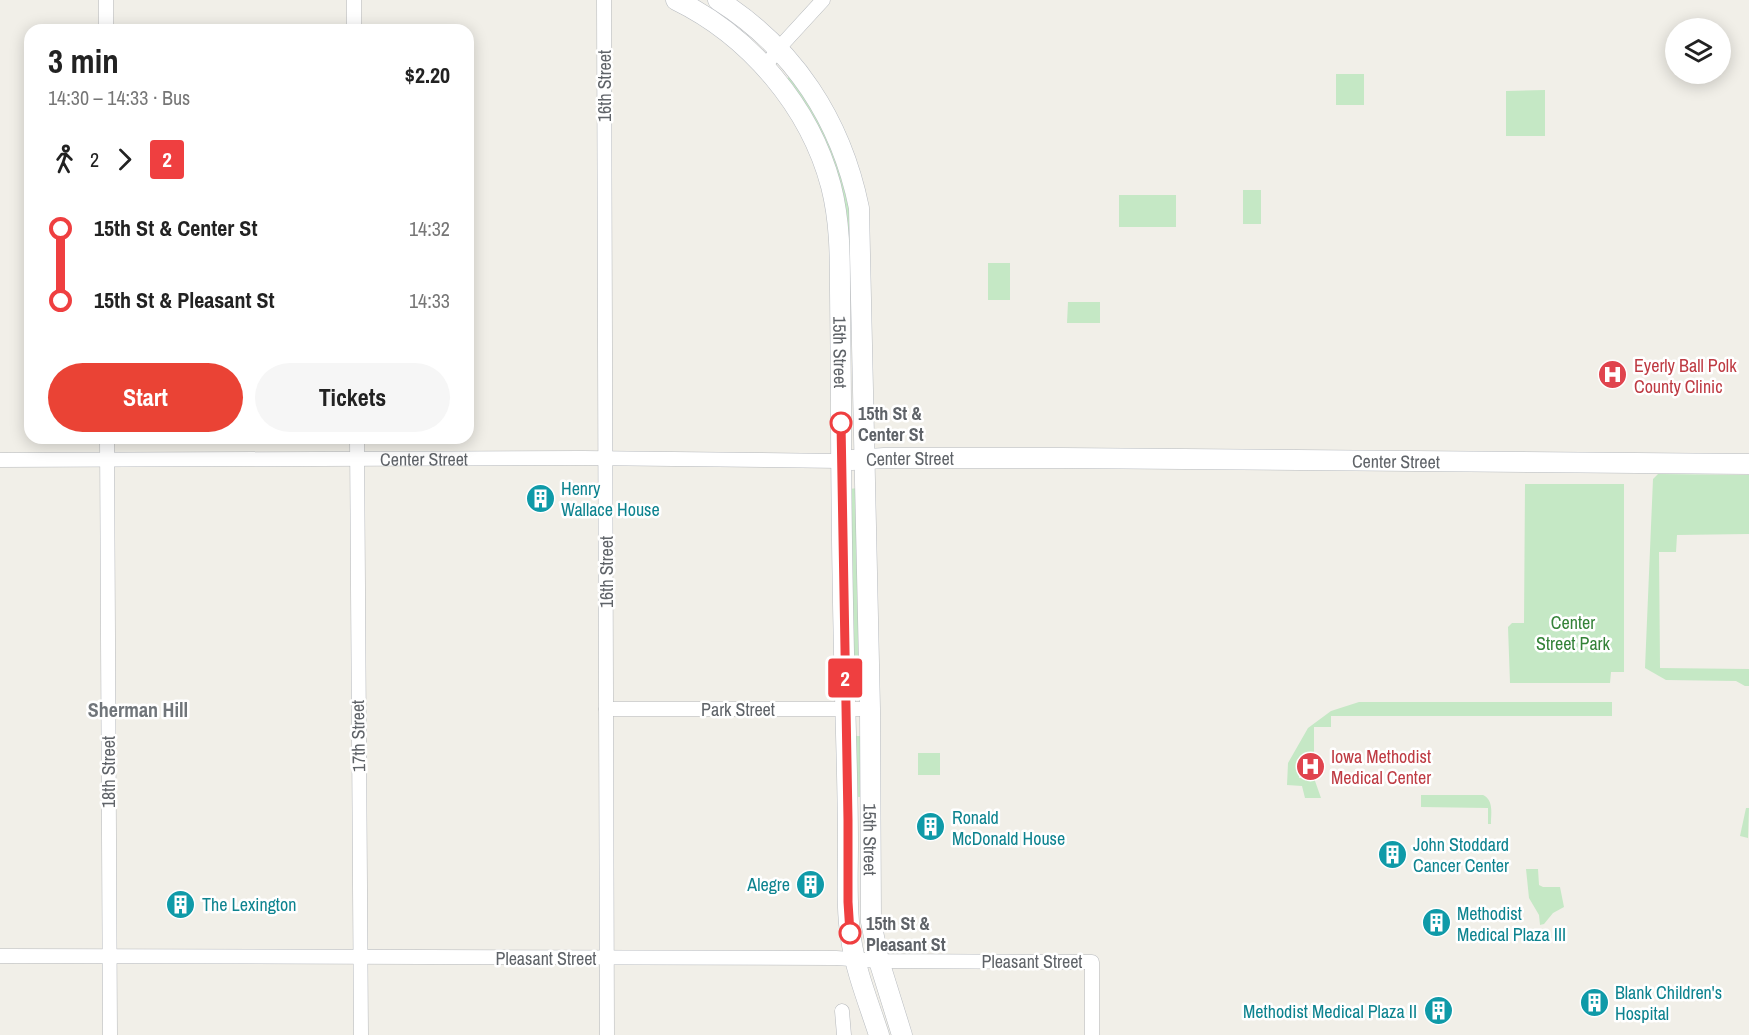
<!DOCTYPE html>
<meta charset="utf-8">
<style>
body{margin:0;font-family:"Archivo Narrow",sans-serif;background:#f6f6f6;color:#222;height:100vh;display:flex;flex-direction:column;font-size:22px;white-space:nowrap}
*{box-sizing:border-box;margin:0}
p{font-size:20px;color:#767676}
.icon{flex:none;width:33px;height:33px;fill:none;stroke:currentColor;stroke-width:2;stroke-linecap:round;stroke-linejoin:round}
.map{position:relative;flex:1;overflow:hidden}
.side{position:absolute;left:24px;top:24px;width:450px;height:420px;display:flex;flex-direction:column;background:#fff;border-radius:18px;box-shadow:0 3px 15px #0003}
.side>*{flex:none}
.badge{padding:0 12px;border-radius:4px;font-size:21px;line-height:39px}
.buttons{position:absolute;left:1665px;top:18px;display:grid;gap:12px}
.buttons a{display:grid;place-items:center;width:66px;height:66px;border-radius:50%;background:#fff;box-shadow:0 3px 15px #0003;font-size:30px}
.map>.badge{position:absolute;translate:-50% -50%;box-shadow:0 0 0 3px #fff}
.legs{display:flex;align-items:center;gap:9px;height:66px;padding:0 24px;font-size:20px}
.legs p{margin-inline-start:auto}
.overview{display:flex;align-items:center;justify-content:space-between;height:102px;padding:0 24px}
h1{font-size:33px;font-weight:700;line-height:45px}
.action{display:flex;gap:12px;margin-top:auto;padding:12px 24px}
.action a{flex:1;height:69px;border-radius:36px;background:#ea4335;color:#fff;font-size:24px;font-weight:700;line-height:69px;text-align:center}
.action a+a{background:#f6f6f6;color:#222}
ul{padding:0 24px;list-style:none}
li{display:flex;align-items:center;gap:21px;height:72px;font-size:22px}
li i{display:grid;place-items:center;width:9px;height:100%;margin:0 8px;background:currentColor}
li i::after{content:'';width:15px;height:15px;margin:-8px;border:4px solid;border-radius:50%;background:#fff}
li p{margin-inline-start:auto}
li:first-child i{background:linear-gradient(#0000 50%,currentColor 0)}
li:last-child i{background:linear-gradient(currentColor 50%,#0000 0)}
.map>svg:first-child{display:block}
</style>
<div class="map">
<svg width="1749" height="1035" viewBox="0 0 1749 1035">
<rect width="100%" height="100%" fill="#f1efe8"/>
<g fill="#c5e8c5">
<rect x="1336" y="74" width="28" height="31"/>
<path d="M 791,75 C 819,115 843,162 850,210 C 854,232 853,256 854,279 L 845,279 L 844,237 L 783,82 Z"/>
<polygon points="1545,90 1545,136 1506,136 1506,91"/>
<rect x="1243" y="190" width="18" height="34"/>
<rect x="1119" y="195" width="57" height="32"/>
<rect x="988" y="263" width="22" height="37"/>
<polygon points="1068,302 1100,302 1100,323 1067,323"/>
<polygon points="1658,474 1749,475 1749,534 1677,535 1676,552 1659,552 1660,668 1749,669 1749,686 1745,686 1736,681 1666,680 1645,668 1653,479"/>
<polygon points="1525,484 1624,484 1624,672 1611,672 1610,683 1510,683 1508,627 1512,623 1524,623"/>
<polygon points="858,488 861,683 852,683 849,489"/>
<polygon points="1359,702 1612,702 1612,716 1331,716 1331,727 1314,727 1314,758 1299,758 1299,778 1314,778 1321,798 1305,798 1302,786 1287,785 1288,763 1308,728 1331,711"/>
<rect x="854" y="736" width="8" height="61"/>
<rect x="918" y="753" width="22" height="22"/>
<path d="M 1421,795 L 1483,795 C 1494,800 1491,814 1491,824 L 1488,824 L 1488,808 L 1421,807 Z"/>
<polygon points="1746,808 1749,808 1748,838 1740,836"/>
<polygon points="1526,869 1538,869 1539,885 1543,887 1560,887 1564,907 1553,913 1544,924 1540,925 1539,915 1529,898"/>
</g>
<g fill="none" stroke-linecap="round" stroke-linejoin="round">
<defs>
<g id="street">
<polyline points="106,0 106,30"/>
<polyline points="354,0 354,30"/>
<polyline points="604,0 607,1035"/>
<polyline points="765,67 778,49 823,0"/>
<polyline points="107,438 110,1035"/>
<polyline points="357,438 361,1035"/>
<path id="s1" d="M 0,460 L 583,458 L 841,461"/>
<polyline points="606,709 870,709"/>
<polyline points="0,956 836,958 879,961 1092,962 1092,1035"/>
<polyline points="842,1011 844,1035"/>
</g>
<g id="secondary">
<path id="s2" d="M 676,0 C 750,36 810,107 831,186 C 840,221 840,256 840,291 C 840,328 841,365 841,402 C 841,513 843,623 846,734 C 847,771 848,808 848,845 C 848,876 846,909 851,939 C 856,972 869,1004 879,1035"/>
<path id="s3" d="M 718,0 C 794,48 841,120 859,208 L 870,709 L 871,922 L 879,961 L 902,1035"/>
<path id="s4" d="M 852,460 L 884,458 L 1063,458 L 1749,464"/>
</g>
</defs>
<use href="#street" stroke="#b5b8bc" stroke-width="15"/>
<use href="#secondary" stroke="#b6babf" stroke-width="21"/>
<use href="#street" stroke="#fff" stroke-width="14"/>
<use href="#secondary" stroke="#fff" stroke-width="20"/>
</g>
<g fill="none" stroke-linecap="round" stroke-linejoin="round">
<defs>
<polyline id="line-1" points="841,423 848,820 848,902 850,933"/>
</defs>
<use href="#line-1" stroke="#fff" stroke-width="14"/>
<use href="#line-1" stroke="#ef3f40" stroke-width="9"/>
</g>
<defs>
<symbol id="hospital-disc" viewBox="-11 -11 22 22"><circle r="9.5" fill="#e0444e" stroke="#fff"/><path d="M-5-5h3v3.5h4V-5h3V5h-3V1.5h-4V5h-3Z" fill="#fff"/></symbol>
<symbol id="building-disc" viewBox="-11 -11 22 22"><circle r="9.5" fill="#0f9aa8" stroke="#fff"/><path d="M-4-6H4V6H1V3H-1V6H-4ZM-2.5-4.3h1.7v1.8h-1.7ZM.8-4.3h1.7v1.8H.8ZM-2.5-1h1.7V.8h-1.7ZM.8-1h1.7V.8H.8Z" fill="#fff"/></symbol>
</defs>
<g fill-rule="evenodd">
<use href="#hospital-disc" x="1596" y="358" width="33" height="33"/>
<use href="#building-disc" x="524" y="482" width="33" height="33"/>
<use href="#hospital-disc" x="1294" y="750" width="33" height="33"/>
<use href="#building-disc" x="914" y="810" width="33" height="33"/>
<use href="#building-disc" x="1376" y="838" width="33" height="33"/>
<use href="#building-disc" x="794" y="868" width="33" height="33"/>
<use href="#building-disc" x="164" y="888" width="33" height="33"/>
<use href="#building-disc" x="1420" y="906" width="33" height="33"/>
<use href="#building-disc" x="1578" y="986" width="33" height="33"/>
<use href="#building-disc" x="1422" y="994" width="33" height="33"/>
</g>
<g fill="#fff" stroke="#ef3f40" stroke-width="3">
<circle cx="841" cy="423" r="10"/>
<circle cx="850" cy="933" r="10"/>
</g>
<g text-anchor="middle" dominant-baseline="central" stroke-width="5" stroke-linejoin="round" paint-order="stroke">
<g font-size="18" fill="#5f6368" stroke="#fff">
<text transform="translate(604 86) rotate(-90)">16th Street</text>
<text stroke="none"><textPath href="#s2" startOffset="416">15th Street</textPath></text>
<text stroke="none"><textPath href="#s1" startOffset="424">Center Street</textPath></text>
<text stroke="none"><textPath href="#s4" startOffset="58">Center Street</textPath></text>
<text stroke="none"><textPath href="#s4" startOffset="544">Center Street</textPath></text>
<text transform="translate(606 572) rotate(-90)">16th Street</text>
<text x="738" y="709">Park Street</text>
<text transform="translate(358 736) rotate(-91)">17th Street</text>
<text transform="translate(108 772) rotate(-90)">18th Street</text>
<text stroke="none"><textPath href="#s3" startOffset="890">15th Street</textPath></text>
<text x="546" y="958">Pleasant Street</text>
<text x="1032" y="961">Pleasant Street</text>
</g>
<g font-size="18" fill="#be3a42" stroke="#fff" text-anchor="start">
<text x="1634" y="365">Eyerly Ball Polk<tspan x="1634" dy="21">County Clinic</tspan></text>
<text x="1331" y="756">Iowa Methodist<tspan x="1331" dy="21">Medical Center</tspan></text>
</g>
<g font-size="18" font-weight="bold" fill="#5f6368" stroke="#fff" text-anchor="start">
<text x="858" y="413">15th St &amp;<tspan x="858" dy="21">Center St</tspan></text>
<text x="866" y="923">15th St &amp;<tspan x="866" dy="21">Pleasant St</tspan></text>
</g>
<g font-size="18" fill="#0d838f" stroke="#fff" text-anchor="start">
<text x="561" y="488">Henry<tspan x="561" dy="21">Wallace House</tspan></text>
<text x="952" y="817">Ronald<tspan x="952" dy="21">McDonald House</tspan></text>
<text x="1413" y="844">John Stoddard<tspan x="1413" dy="21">Cancer Center</tspan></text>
<text x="790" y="884" text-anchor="end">Alegre</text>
<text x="202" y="904">The Lexington</text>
<text x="1457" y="913">Methodist<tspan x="1457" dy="21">Medical Plaza III</tspan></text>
<text x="1615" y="992">Blank Children's<tspan x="1615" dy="21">Hospital</tspan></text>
<text x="1417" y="1011" text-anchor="end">Methodist Medical Plaza II</text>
</g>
<g font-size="18" fill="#348238" stroke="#fff">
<text x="1573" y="622">Center<tspan x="1573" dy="21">Street Park</tspan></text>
</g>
<g font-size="20" font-weight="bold" fill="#70757a" stroke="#fff">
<text x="138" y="709">Sherman Hill</text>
</g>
</g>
</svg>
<div class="buttons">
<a><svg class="icon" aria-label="layers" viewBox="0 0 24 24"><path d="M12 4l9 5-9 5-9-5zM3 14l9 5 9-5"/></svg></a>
</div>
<b class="badge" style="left:845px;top:678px;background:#ef3f40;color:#fff">2</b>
<section class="side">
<div class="overview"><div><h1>3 min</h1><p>14:30 – 14:33 · Bus</p></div><b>$2.20</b></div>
<div class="legs"><svg class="icon" aria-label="walk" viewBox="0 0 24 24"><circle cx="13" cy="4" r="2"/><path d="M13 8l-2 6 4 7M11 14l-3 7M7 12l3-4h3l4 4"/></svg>2<svg class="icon" aria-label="forward" viewBox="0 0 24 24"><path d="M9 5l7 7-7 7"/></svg><b class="badge" style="background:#ef3f40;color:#fff">2</b></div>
<ul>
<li><i style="color:#ef3f40"></i><b>15th St &amp; Center St</b><p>14:32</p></li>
<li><i style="color:#ef3f40"></i><b>15th St &amp; Pleasant St</b><p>14:33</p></li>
</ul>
<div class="action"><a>Start</a><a>Tickets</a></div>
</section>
</div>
